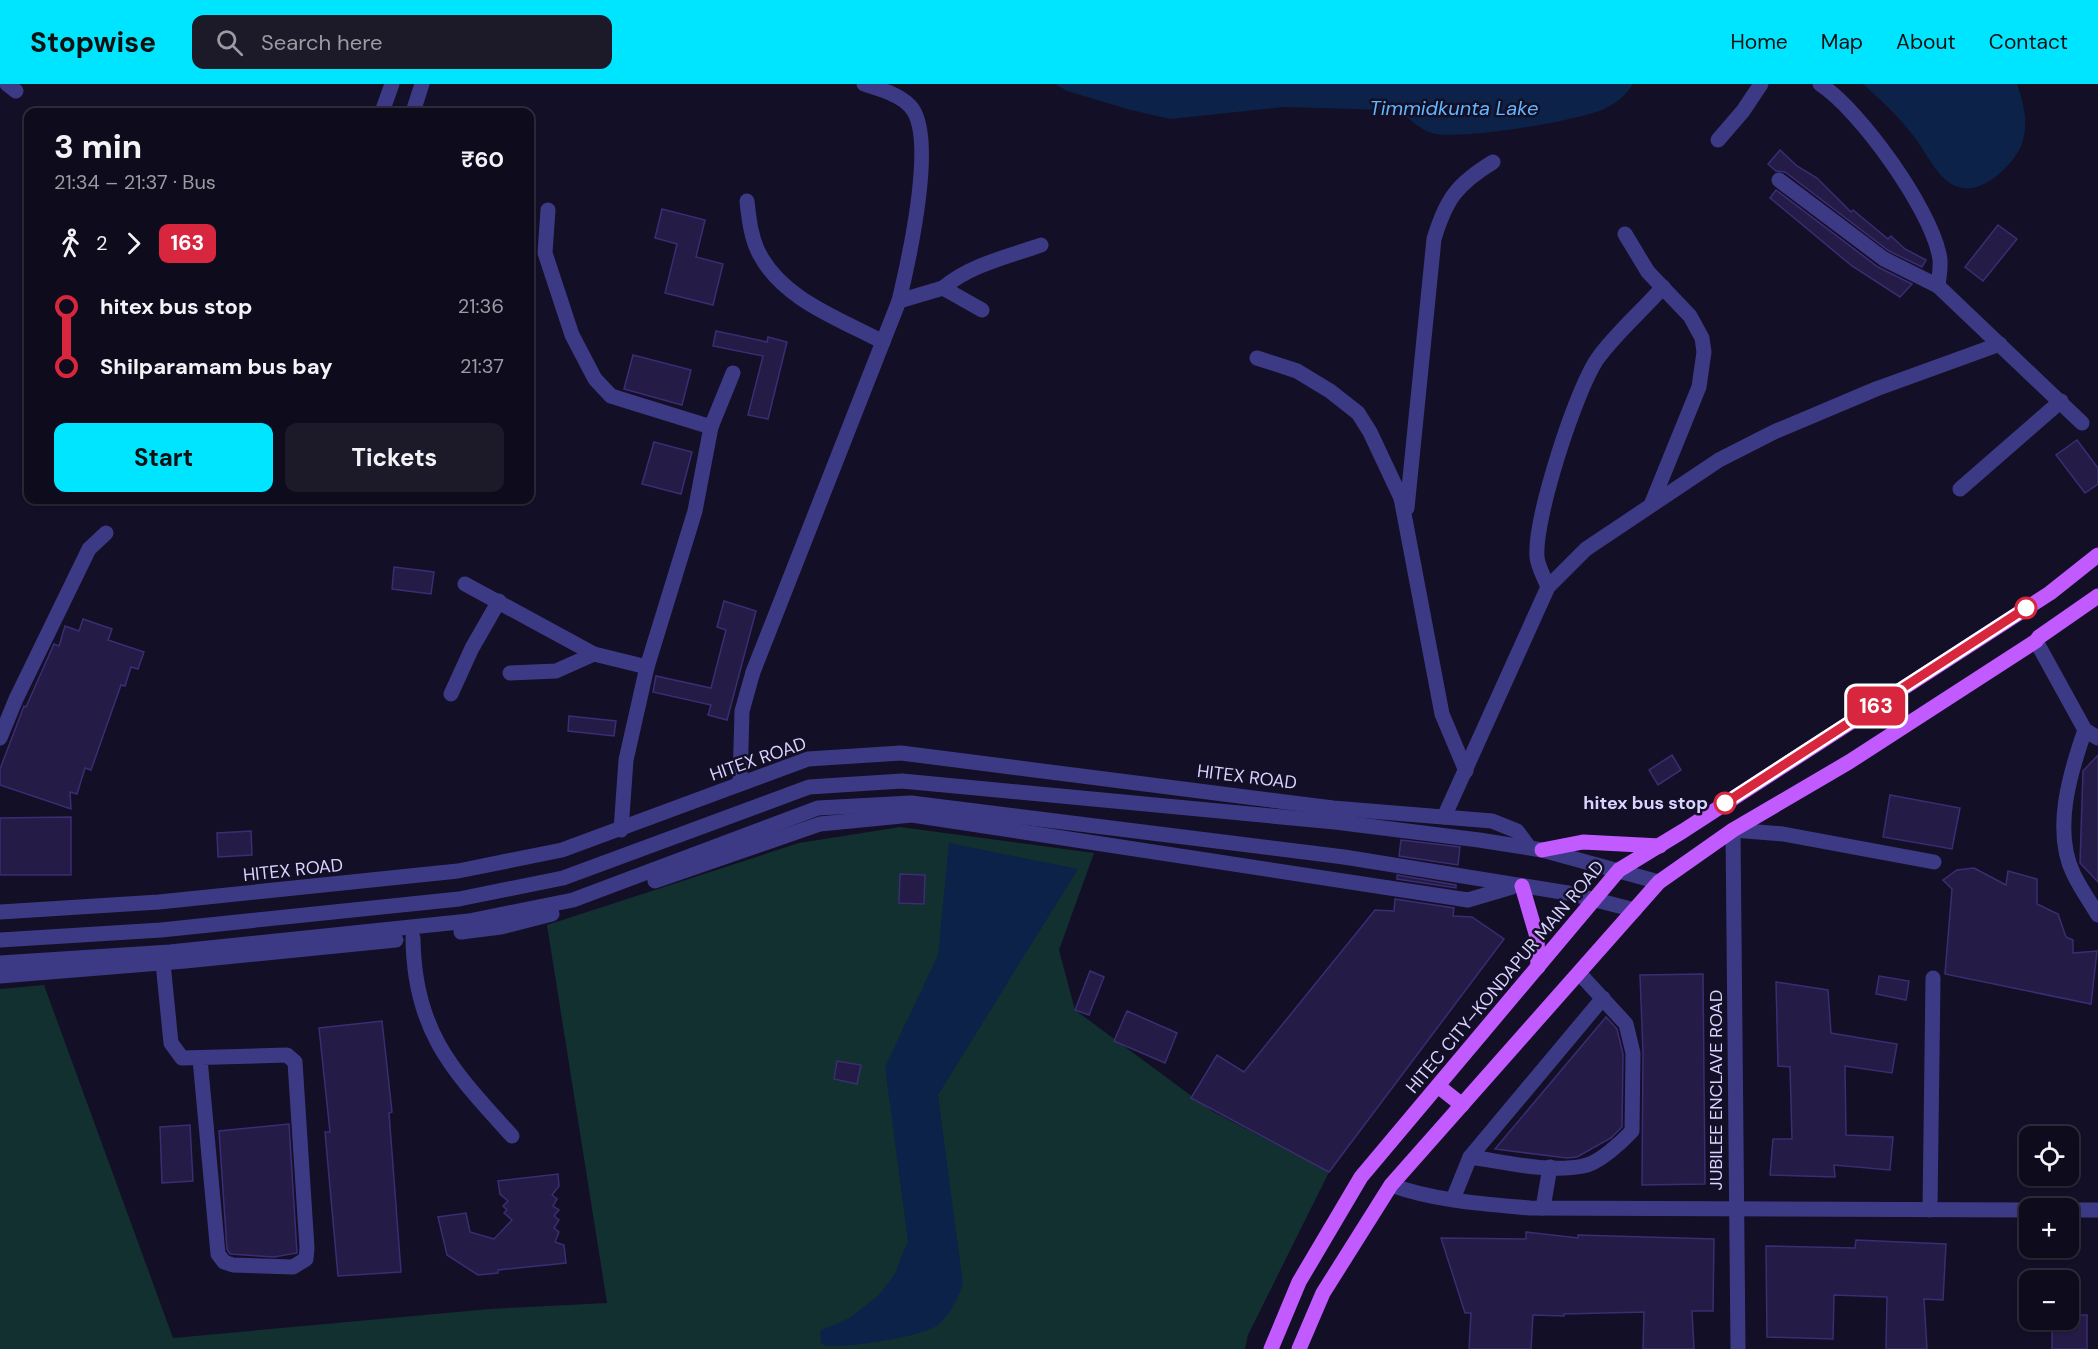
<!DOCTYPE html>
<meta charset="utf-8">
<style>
body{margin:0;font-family:"DM Sans",sans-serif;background:#1c1929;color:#f1f3f6;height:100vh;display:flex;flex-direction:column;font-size:22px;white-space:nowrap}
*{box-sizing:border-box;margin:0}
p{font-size:20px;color:#9b9ba3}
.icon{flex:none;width:33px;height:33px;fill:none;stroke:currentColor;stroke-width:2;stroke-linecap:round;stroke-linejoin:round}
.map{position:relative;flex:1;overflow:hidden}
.sheet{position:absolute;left:24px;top:24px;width:510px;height:396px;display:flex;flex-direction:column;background:#0e0b1c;border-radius:12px;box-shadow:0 2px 4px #0004,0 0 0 2px #2e2b3b}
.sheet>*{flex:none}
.badge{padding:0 12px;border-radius:9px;font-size:21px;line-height:39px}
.buttons{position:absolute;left:2019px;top:1042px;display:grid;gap:12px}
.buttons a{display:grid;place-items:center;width:60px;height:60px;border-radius:12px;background:#0e0b1c;box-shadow:0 2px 4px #0004,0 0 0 2px #2e2b3b;font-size:30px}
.map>.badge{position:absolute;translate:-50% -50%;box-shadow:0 0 0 3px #fff}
.legs{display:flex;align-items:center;gap:9px;height:66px;padding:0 30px;font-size:20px}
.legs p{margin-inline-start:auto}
.summary{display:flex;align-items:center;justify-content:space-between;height:102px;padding:0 30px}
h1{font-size:33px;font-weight:700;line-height:45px}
.action{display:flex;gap:12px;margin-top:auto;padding:12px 30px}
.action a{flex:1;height:69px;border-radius:12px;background:#00e5ff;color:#111;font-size:24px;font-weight:700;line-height:69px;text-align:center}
.action a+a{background:#1c1929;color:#f1f3f6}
ul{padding:0 30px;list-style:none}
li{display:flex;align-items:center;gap:21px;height:60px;font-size:22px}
li i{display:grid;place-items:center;width:9px;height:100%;margin:0 8px;background:currentColor}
li i::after{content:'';width:15px;height:15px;margin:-8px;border:4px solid;border-radius:50%;background:#0e0b1c}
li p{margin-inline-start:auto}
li:first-child i{background:linear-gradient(#0000 50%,currentColor 0)}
li:last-child i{background:linear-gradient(currentColor 50%,#0000 0)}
header{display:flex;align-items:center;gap:36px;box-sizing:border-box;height:84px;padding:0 30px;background:#00e5ff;color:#111}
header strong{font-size:28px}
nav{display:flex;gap:33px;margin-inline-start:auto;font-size:21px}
.search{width:420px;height:54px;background:#1c1929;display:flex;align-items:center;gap:15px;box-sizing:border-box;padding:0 21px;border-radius:12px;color:#9b9ba3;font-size:22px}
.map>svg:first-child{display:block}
</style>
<header>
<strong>Stopwise</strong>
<div class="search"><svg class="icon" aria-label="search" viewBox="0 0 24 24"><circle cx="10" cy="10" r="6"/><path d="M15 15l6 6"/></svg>Search here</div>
<nav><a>Home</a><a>Map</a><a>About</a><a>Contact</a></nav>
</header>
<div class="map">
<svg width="2098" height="1265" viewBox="0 0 2098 1265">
<rect width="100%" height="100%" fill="#130f26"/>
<polygon fill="#12302f" points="900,743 1094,769 1059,866 1075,926 1212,1027 1329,1088 1248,1251 1245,1265 0,1265 0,905 44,901 173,1254 490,1225 607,1219 547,841 799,759"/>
<g fill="#0c2248">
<path d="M 1055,0 L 1633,0 C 1626,11 1618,18 1606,24 C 1581,37 1458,57 1432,49 C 1413,43 1411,30 1388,26 L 1284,23 L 1170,35 L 1131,26 L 1067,7 Z"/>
<path d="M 1863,0 L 2017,0 C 2026,25 2031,52 2014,74 C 1991,103 1960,120 1935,84 C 1927,73 1921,61 1912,50 C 1897,31 1881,16 1863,0 Z"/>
<path d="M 949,759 L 1078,785 L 938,1011 L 963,1200 C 957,1215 952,1229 939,1240 C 925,1253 846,1264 826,1262 L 821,1259 L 820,1247 L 851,1233 L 879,1211 L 894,1191 L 908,1157 L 885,983 L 938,871 Z"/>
</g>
<g fill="#241b47" stroke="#3b2d73" stroke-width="1.5">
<polygon points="1780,66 1797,82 1817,94 1851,128 1853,126 1888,155 1891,152 1905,165 1926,176 1922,183 1889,167 1785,88 1776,87 1768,80"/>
<polygon points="1776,106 1878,183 1912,200 1900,213 1852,182 1770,114"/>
<polygon points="662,125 705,136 696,173 723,180 713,221 665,209 677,160 655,154"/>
<polygon points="1998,141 2017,155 1983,197 1965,183"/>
<polygon points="716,247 767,258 768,253 787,258 768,335 748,331 763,272 713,262"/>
<polygon points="633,271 691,286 682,321 624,305"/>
<polygon points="2077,356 2098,384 2098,400 2085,409 2056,371"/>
<polygon points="654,358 692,368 681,410 642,400"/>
<polygon points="394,483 434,488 431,510 392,505"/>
<polygon points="724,517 756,527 727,636 708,631 711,621 653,608 656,592 711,604 726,546 717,543"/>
<polygon points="83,535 112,545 108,556 144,568 138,585 131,583 125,602 121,601 91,686 85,684 77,710 70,708 71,725 0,701 0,685 24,622 26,623 54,560 59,562 65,542 79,547"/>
<polygon points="569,632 616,637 614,652 568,647"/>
<polygon points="1672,671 1681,686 1658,701 1649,686"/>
<polygon points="2098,671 2098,798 2080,779 2083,687"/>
<polygon points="1890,711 1960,724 1952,765 1883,753"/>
<polygon points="71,733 71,791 0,791 0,734"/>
<polygon points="251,747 252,771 218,773 217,749"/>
<polygon points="1401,756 1460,763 1458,781 1399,772"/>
<polygon points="1974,784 2006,801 2008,787 2037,795 2037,820 2058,830 2066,853 2073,856 2073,869 2097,867 2091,920 1945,890 1952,805 1943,796 1957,786"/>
<polygon points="900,790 925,791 924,820 899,819"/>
<polygon points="1397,791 1456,801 1456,804 1397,795"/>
<polygon points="1395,815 1454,824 1453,832 1472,833 1504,855 1329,1088 1191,1014 1217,971 1244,988 1375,826 1394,827"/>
<polygon points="1090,887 1104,893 1089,931 1075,926"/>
<polygon points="1703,890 1705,1100 1642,1101 1643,969 1640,891"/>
<polygon points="1879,892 1909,897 1906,916 1876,910"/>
<polygon points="1776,898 1828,906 1831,949 1897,960 1892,989 1845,982 1846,1051 1893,1053 1890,1086 1834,1081 1835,1093 1770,1091 1773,1055 1792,1055 1790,983 1778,982"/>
<polygon points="1127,927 1177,949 1165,979 1114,957"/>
<polygon points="1606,933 1617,945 1623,970 1622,1043 1611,1054 1577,1073 1567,1074 1495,1065"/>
<polygon points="382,937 392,1028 389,1029 401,1188 338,1192 325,1048 330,1048 319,944"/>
<polygon points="837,977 861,981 857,1000 834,995"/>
<polygon points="289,1040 297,1169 274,1173 230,1170 227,1165 219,1047"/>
<polygon points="190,1041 193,1097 162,1099 160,1043"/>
<polygon points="558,1090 559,1102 552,1111 557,1115 553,1122 559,1126 554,1132 559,1136 554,1144 559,1148 555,1158 564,1161 566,1179 498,1186 498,1189 478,1191 447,1171 438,1133 466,1129 470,1148 494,1155 512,1136 504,1129 507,1126 503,1122 508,1117 500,1110 498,1097"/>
<polygon points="1526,1148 1578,1154 1578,1151 1714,1155 1713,1227 1692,1227 1694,1265 1643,1265 1644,1228 1564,1230 1564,1232 1533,1231 1531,1265 1469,1265 1471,1229 1465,1229 1441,1154 1526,1155"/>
<polygon points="1856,1156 1946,1160 1943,1216 1924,1215 1927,1265 1886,1265 1887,1213 1834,1211 1833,1255 1767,1253 1766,1162 1855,1164"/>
<polygon points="2068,1231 2087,1231 2087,1265 2052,1265 2052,1236 2068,1236"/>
</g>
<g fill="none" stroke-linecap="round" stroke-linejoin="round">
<g stroke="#3d3a85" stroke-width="15">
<polyline points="7,0 16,7"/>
<path d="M 864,0 C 879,5 899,10 910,22 C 938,51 908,179 899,217"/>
<path d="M 1820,0 C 1860,26 1929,123 1939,170 C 1942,180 1939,192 1938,202"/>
<polyline points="382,28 392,0"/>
<polyline points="413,28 422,0"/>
<polyline points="1718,56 1743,27 1761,0"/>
<polyline points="1779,96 1884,175 1938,202 2082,339"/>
<path d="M 747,117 C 749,135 751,155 760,171 C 784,216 840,235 883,258"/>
<polyline points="548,126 545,169 572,251 595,295 611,312 711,343 695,427 647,583 626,676 621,746"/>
<polyline points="1625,150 1648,188 1690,232 1702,254 1704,268 1699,303 1651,421"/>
<path d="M 943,204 C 970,181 1007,173 1041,161"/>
<polyline points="1257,274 1297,287 1330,307 1358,329 1370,348 1401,414 1442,630 1466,687"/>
<polyline points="711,343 733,289"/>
<polyline points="1960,405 2061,317"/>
<path d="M 1407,424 L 1434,155 C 1446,115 1457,100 1493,78"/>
<polyline points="465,500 594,570"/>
<path d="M 1548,503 C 1544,493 1538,483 1537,473 C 1534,435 1576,305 1598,274 C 1617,248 1642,227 1663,203"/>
<polyline points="2036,557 2085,646 2098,654"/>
<polyline points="510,589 556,587 594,570 647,583"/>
<polyline points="451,610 472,564 499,517"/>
<path d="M 2085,646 C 2070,689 2052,747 2074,791 C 2081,805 2090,818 2098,831"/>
<polyline points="0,654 16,615 89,465 106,449"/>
<polyline points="740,700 742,627 753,588 899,217 943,204 982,226"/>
<polyline points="1444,733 1548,503 1586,465 1719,376 1774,348 1876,305 2000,260"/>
<polyline points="655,797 820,740 912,731 1468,816 1512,803"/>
<polyline points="0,828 159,818 458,787 562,766 808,675 901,669 1333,724 1492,737 1517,747 1529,763"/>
<polyline points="461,848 501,843 552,830"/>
<path d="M 413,854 C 414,948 453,987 512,1052"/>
<polyline points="0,856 161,846 459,815 563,794 809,703 902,697 1335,738 1479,756 1542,766 1659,798"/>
<polyline points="0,879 170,868 469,837 573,816 818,724 911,719 1344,773 1568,809 1635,826"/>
<polyline points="163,879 171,959 182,974 287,971 295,978 307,1164 306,1175 293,1183 233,1181 224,1178 218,1170 200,975"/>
<polyline points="0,892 185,877 396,856"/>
<path d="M 1470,1073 C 1505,1078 1548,1089 1583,1082 C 1598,1080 1622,1058 1632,1047 L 1633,969 L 1626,940 L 1580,890"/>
<path d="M 1391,1101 C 1435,1117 1484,1120 1530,1124 L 2030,1126"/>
<polyline points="1453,1115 1470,1073 1603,914"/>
<polyline points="1543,1124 1550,1083"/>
<polyline points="1930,1126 1933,894"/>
<polyline points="2068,1126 2098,1126"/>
<polyline points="1738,1265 1733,746 1783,750 1934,778"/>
</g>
<g stroke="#c25bff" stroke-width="15">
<polyline points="1542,766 1583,758 1660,762"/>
<polyline points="1522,802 1537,853 1538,883"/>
<polyline points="1438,1002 1462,1021"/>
<polyline points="1271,1265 1299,1198 1361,1093 1619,786 1683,747 2050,509 2098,471"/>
<polyline points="1299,1265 1323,1209 1391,1101 1659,798 1733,746 1849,678 2036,557 2039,553 2098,512"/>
</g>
</g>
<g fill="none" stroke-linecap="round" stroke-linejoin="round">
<defs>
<polyline id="line-1" points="1725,719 2026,524"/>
</defs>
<use href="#line-1" stroke="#fff" stroke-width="14"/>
<use href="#line-1" stroke="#d7263d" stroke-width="9"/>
</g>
<g fill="#fff" stroke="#d7263d" stroke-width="3">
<circle cx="2026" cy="524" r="10"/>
<circle cx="1725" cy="719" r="10"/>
</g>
<g text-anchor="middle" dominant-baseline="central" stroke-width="5" stroke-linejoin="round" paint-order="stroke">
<g font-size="18" fill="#d9d4ff" stroke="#130f26">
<text transform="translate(758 675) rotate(-19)">HITEX ROAD</text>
<text transform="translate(1247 693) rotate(7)">HITEX ROAD</text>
<text transform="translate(293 786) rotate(-6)">HITEX ROAD</text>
<text transform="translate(1505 893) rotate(-50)">HITEC CITY–KONDAPUR MAIN ROAD</text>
<text transform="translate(1716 1006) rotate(-90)">JUBILEE ENCLAVE ROAD</text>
</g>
<g font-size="18" font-weight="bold" fill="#d9d4ff" stroke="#130f26" text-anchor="end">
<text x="1708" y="719">hitex bus stop</text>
</g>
<g font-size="20" font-style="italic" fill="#62b6ff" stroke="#130f26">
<text x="1454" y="24">Timmidkunta Lake</text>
</g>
</g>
</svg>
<div class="buttons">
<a><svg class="icon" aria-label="locate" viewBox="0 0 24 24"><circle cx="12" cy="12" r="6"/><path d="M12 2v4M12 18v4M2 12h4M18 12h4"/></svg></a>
<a>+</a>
<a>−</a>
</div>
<b class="badge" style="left:1876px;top:622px;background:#d7263d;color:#fff">163</b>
<section class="sheet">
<div class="summary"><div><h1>3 min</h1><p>21:34 – 21:37 · Bus</p></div><b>₹60</b></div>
<div class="legs"><svg class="icon" aria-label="walk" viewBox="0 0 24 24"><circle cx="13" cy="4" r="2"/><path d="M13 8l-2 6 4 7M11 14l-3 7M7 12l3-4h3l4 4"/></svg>2<svg class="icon" aria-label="forward" viewBox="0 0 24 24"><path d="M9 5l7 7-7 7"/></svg><b class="badge" style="background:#d7263d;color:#fff">163</b></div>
<ul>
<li><i style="color:#d7263d"></i><b>hitex bus stop</b><p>21:36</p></li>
<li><i style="color:#d7263d"></i><b>Shilparamam bus bay</b><p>21:37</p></li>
</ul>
<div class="action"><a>Start</a><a>Tickets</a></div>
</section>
</div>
